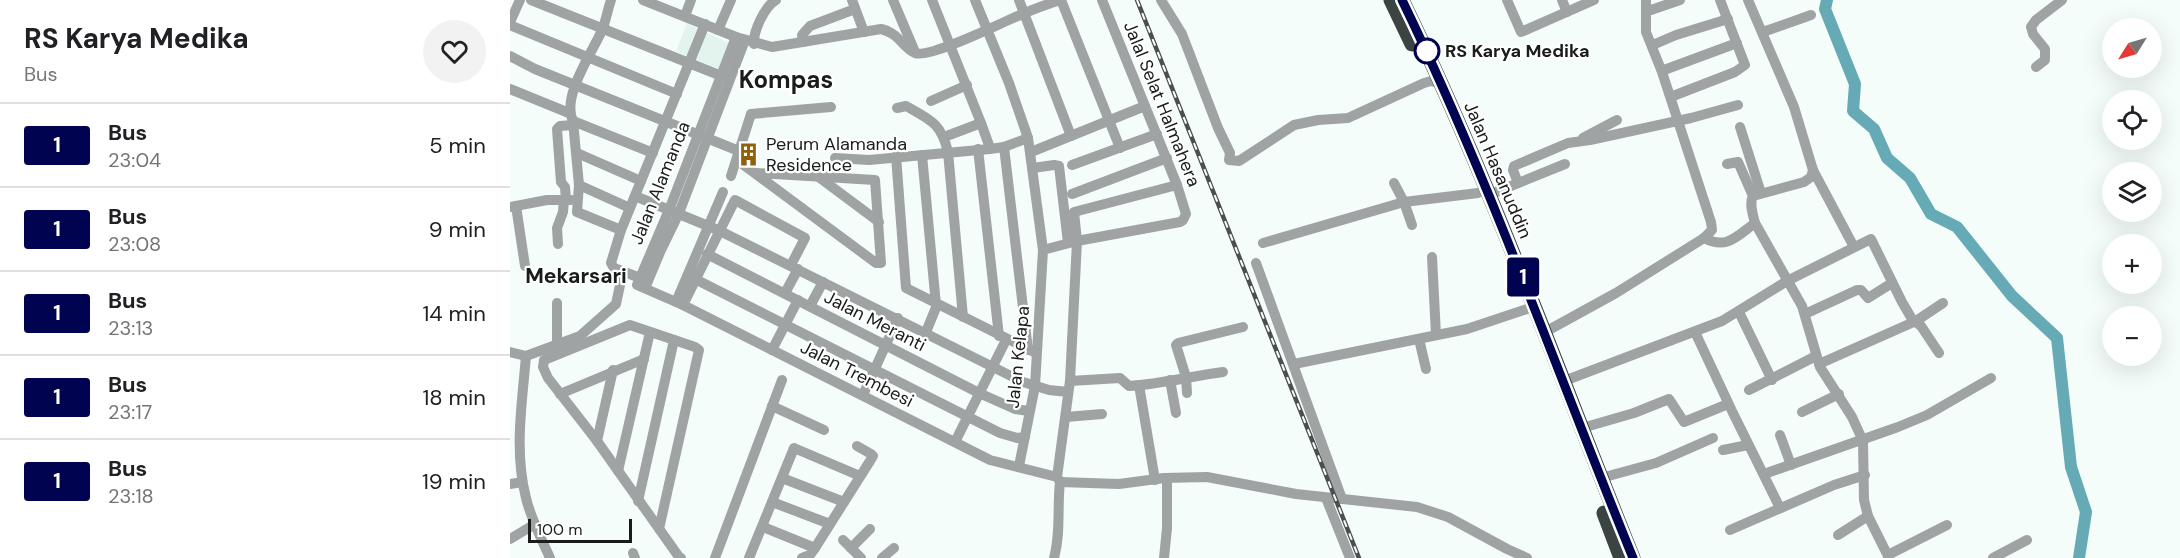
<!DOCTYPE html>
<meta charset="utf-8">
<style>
body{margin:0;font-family:"DM Sans",sans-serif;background:#f2f2f2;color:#202124;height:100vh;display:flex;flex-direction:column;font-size:22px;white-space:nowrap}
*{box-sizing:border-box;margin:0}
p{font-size:20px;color:#757577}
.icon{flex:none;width:33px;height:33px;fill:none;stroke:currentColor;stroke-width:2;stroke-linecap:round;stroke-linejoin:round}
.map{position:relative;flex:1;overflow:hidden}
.drawer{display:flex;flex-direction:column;background:#fff;width:510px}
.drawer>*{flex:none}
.badge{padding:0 12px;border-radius:4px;font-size:21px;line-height:39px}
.needle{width:39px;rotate:233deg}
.fabs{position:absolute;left:1592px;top:18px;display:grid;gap:12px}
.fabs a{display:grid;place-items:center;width:60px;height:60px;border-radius:50%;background:#fff;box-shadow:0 6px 24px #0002;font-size:30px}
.scale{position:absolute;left:18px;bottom:15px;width:104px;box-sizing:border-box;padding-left:6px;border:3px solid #191c1b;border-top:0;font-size:16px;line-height:21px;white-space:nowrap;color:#191c1b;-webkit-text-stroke:4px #fff;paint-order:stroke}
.map>.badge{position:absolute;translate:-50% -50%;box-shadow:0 0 0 3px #fff}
.round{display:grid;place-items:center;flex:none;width:63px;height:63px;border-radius:32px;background:#f2f2f2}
.head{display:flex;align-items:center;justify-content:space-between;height:102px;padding:0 24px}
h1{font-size:28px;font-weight:700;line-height:45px}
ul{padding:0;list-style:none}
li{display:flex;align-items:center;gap:18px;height:84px;padding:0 24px;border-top:2px solid #e0e0e0}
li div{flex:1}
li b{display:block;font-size:22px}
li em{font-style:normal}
li .badge{min-width:66px;font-weight:700;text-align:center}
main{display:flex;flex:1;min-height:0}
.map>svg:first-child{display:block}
</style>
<main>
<section class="drawer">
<div class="head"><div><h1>RS Karya Medika</h1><p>Bus</p></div><a class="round"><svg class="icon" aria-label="heart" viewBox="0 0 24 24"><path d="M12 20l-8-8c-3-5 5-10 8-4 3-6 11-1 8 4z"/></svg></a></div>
<ul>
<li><span class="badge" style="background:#000350;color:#fff">1</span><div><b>Bus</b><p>23:04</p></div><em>5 min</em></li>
<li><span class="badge" style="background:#000350;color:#fff">1</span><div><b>Bus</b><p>23:08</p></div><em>9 min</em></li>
<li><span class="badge" style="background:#000350;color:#fff">1</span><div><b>Bus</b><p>23:13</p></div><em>14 min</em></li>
<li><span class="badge" style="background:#000350;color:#fff">1</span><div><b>Bus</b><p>23:17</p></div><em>18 min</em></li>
<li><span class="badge" style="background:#000350;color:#fff">1</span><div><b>Bus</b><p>23:18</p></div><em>19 min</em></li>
</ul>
</section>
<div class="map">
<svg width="1670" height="558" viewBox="0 0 1670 558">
<rect width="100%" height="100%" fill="#f4fdfa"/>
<g fill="#e2f4ed">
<polygon points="177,23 191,30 179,57 166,51"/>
<polygon points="195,32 220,43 210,69 185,60"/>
</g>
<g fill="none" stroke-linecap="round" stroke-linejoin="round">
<polyline stroke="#66aab5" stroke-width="12" points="1317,0 1315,9 1345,84 1343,111 1364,129 1377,158 1400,178 1421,214 1447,227 1502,296 1547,338 1561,467 1576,512 1569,558"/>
<g stroke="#9fa3a3" stroke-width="10">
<polyline points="21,0 214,77"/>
<path d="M 101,0 C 98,9 96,19 93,28 C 83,52 51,96 63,121 L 69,185 L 67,212 L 111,230"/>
<path d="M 133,0 L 226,37 L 262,47 L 371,29 C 389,33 393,48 405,53 C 421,59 496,20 515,13 C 526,8 538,4 550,0"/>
<polyline points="342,0 354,32"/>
<polyline points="383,0 405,52"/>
<polyline points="422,0 471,123 480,148"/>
<polyline points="465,0 499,83 518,138 533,250 525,386 509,466"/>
<polyline points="509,0 561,136"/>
<polyline points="551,0 610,148"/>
<polyline points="651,0 672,34 708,128 720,153 719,160 729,161 784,125 808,120 838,118 914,83 921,81 930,83"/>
<polyline points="997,0 1011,32 1084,0"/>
<polyline points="1052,0 1057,12"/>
<polyline points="1136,0 1136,32 1152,72 1201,222 1202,230 1194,238"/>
<path d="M 1238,0 L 1284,107 L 1303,170 L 1301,177 L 1294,182 L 1243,196 C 1239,204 1243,215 1245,223 L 1292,306 L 1310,367 L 1342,417 L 1353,441 L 1354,500 L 1358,516 L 1379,558"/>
<polyline points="1141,10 1170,0"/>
<polyline points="175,16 181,0"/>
<polyline points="0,22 10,0"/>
<polyline points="0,25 167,94"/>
<polyline points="208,30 221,0"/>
<polyline points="1253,32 1301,15"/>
<path d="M 226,37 L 159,210 L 127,285 L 173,305 L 480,460 L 547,477 L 550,482 C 547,507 551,533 544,558"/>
<polyline points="293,42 292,35 300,26 345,9"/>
<path d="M 244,44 C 243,31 255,6 266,0"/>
<polyline points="1145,44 1166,35 1218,19"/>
<polyline points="0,56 25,69 229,151"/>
<polyline points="1526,67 1535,60 1535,49 1523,34 1521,27 1526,20 1552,0"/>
<polyline points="1154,70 1227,43"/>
<polyline points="0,89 59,113"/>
<polyline points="1163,96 1225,72 1235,65 1210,0"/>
<polyline points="421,101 457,85"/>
<path d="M 387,108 L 396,106 C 421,120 431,123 438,152 L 453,317"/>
<polyline points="63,121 143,153"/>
<polyline points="1230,127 1251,193"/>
<polyline points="434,137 471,123"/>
<polyline points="1073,138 1107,120"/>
<polyline points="494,147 518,350"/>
<polyline points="468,149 489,336"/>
<polyline points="521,152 635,106"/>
<polyline points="67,153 131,181"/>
<polyline points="412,155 426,305"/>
<polyline points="386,156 396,288 526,353"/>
<polyline points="325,158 359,160 480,149 494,147 518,138"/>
<polyline points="227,160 366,263 371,263 365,180 246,173"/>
<polyline points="1217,164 1228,162 1243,196"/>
<polyline points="562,165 647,134"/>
<polyline points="523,168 544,165 549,166 558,243"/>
<polyline points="1303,170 1344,247"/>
<polyline points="306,175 369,222"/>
<polyline points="221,176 241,114 321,107"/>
<polyline points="884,183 894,202 902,225"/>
<polyline points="1008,183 1003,170 1004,166 1058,143 1080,140 1181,118 1228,105"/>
<polyline points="69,185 120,208"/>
<polyline points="562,194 657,158"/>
<polyline points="979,195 1055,164"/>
<polyline points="125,196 208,230 513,382 539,390 558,392"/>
<polyline points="56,200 55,187 51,182 47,129 50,126 63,125"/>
<polyline points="6,206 15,266"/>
<polyline points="0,207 37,200 61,200"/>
<polyline points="753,243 894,202 968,193"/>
<polyline points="48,244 47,228 53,212 54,200"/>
<polyline points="533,250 567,241 670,222 673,220 676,214 667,185 592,0"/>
<polyline points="197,254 469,393 505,409 519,411"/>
<polyline points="922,257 926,335"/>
<polyline points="746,263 832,499"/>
<polyline points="185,279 490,433 507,438 515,437"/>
<polyline points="138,281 104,268 101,263 111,230 195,24"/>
<polyline points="135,288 151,250 169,213 235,40"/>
<polyline points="275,293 288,269"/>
<polyline points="166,302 213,192"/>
<polyline points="47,303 47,343"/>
<polyline points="173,305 225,200 295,238 281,265"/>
<polyline points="300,306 313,282"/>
<polyline points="1229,312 1262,380"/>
<polyline points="1295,314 1347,290 1351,290 1358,298 1382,283"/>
<polyline points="416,332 427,305"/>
<path d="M 1035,332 L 1106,293 L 1194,238 C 1217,250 1227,236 1245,223"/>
<polyline points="1185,332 1222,411 1270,508"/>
<polyline points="909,339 916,369"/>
<polyline points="262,350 288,300"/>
<polyline points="0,352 16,356 70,336 106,304 113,271"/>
<path d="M 16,356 C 12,404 4,451 16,498 C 21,519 31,538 40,558"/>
<polyline points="784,364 957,329 1017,309"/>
<polyline points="1309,364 1406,321 1433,303"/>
<polyline points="660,380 666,413"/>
<path d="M 560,381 L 610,378 L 619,386 C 651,384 682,376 713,372"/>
<polyline points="1054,381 1212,321 1277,281 1361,239 1392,302 1402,319 1411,326 1429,353"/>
<polyline points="629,385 645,480"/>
<polyline points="1239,390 1306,356"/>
<polyline points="677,393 676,377 666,345 668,343 733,327"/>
<polyline points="50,394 134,359"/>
<polyline points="353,395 388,318"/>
<polyline points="262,406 314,430"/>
<polyline points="1292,412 1329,394"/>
<polyline points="556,417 592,414"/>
<polyline points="1072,428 1124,413 1159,399 1174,422 1218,404"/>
<polyline points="1270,435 1281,465"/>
<polyline points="87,441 103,370"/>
<polyline points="445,442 496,340"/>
<polyline points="1213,450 1238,445"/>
<polyline points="108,471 140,332"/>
<polyline points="1254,474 1388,427 1417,415 1481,378"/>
<polyline points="547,477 560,381 567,241 564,212 667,185"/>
<polyline points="272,478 334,502"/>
<polyline points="1091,478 1146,463 1203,438"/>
<polyline points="550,482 609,484 654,478 697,477 786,494 907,507 938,517 997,549 1017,558"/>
<polyline points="0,484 12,482"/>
<polyline points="816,498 840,558"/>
<polyline points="128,501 164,340"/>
<polyline points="262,502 320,524"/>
<polyline points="253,527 305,548"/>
<polyline points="149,529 189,350 185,347 120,325 34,360 33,367 38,378 87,441 169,557 171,558"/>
<polyline points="1220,530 1324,485 1355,475"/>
<polyline points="1328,535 1358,516"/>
<polyline points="0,539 25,524"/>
<polyline points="333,540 351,558"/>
<polyline points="341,548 360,529"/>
<polyline points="123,553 125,558"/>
<polyline points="1378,555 1437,525"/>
<polyline points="205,558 272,380"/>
<polyline points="239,558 284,448 350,476"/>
<polyline points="292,558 300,555 305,548 360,461 363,456 361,454 347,446"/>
<polyline points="372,558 384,548"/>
<polyline points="654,558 657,528 657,478"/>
<polyline points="1483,558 1517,540"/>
</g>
<g stroke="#3b4343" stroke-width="15">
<polyline points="881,0 902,44"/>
<path d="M 892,0 C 980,181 1048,371 1123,558"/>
<polyline points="1094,513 1111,558"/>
</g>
<defs>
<polyline id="rail" points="627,0 849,558"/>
</defs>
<use href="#rail" stroke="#4b4f4e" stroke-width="4.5"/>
<use href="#rail" stroke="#fff" stroke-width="2" stroke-dasharray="7" stroke-linecap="butt"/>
</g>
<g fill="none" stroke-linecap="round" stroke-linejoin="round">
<defs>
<path id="line" d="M 892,0 C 980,181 1047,372 1123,558"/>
</defs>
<use href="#line" stroke="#fff" stroke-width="14"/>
<use href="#line" stroke="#000350" stroke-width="9"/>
</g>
<defs>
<symbol id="building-bare" viewBox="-9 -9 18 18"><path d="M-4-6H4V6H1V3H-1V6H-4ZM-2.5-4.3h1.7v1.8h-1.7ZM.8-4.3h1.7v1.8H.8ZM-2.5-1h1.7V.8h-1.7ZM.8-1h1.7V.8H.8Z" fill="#90600c" stroke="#fff" stroke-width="2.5" paint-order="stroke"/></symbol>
</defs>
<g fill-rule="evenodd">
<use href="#building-bare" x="222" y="138" width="33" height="33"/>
</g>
<circle fill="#fff" stroke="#000350" stroke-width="3" cx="917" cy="51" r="12"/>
<g text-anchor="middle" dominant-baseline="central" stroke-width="4.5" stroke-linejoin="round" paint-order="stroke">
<g font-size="18" font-weight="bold" fill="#191c1b" stroke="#fff" text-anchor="start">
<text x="935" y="51">RS Karya Medika</text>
</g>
<g font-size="18" fill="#191c1b" stroke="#fff">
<text transform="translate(652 104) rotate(68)">Jalal Selat Halmahera</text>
<text transform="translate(988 170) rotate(67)">Jalan Hasanuddin</text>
<text transform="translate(150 183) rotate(-68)">Jalan Alamanda</text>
<text transform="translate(365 321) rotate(27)">Jalan Meranti</text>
<text transform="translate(508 357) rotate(-84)">Jalan Kelapa</text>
<text transform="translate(347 374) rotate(27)">Jalan Trembesi</text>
</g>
<g font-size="18" fill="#191c1b" stroke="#fff" text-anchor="start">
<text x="256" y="144">Perum Alamanda<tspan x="256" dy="21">Residence</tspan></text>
</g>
<g font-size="21" font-weight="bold" fill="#191c1b" stroke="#fff">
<text x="66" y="276">Mekarsari</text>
</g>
<g font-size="24" font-weight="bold" fill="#191c1b" stroke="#fff">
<text x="276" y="79">Kompas</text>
</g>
</g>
</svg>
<div class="fabs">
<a><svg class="needle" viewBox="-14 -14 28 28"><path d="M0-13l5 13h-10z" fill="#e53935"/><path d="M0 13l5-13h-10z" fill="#757577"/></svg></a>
<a><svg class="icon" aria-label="locate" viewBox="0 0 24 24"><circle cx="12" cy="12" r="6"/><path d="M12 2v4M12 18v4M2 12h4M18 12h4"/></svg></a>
<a><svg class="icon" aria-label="layers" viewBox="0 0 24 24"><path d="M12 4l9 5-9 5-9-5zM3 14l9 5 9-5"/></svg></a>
<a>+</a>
<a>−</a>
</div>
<div class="scale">100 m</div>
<b class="badge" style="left:1013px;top:277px;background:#000350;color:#fff">1</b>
</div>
</main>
